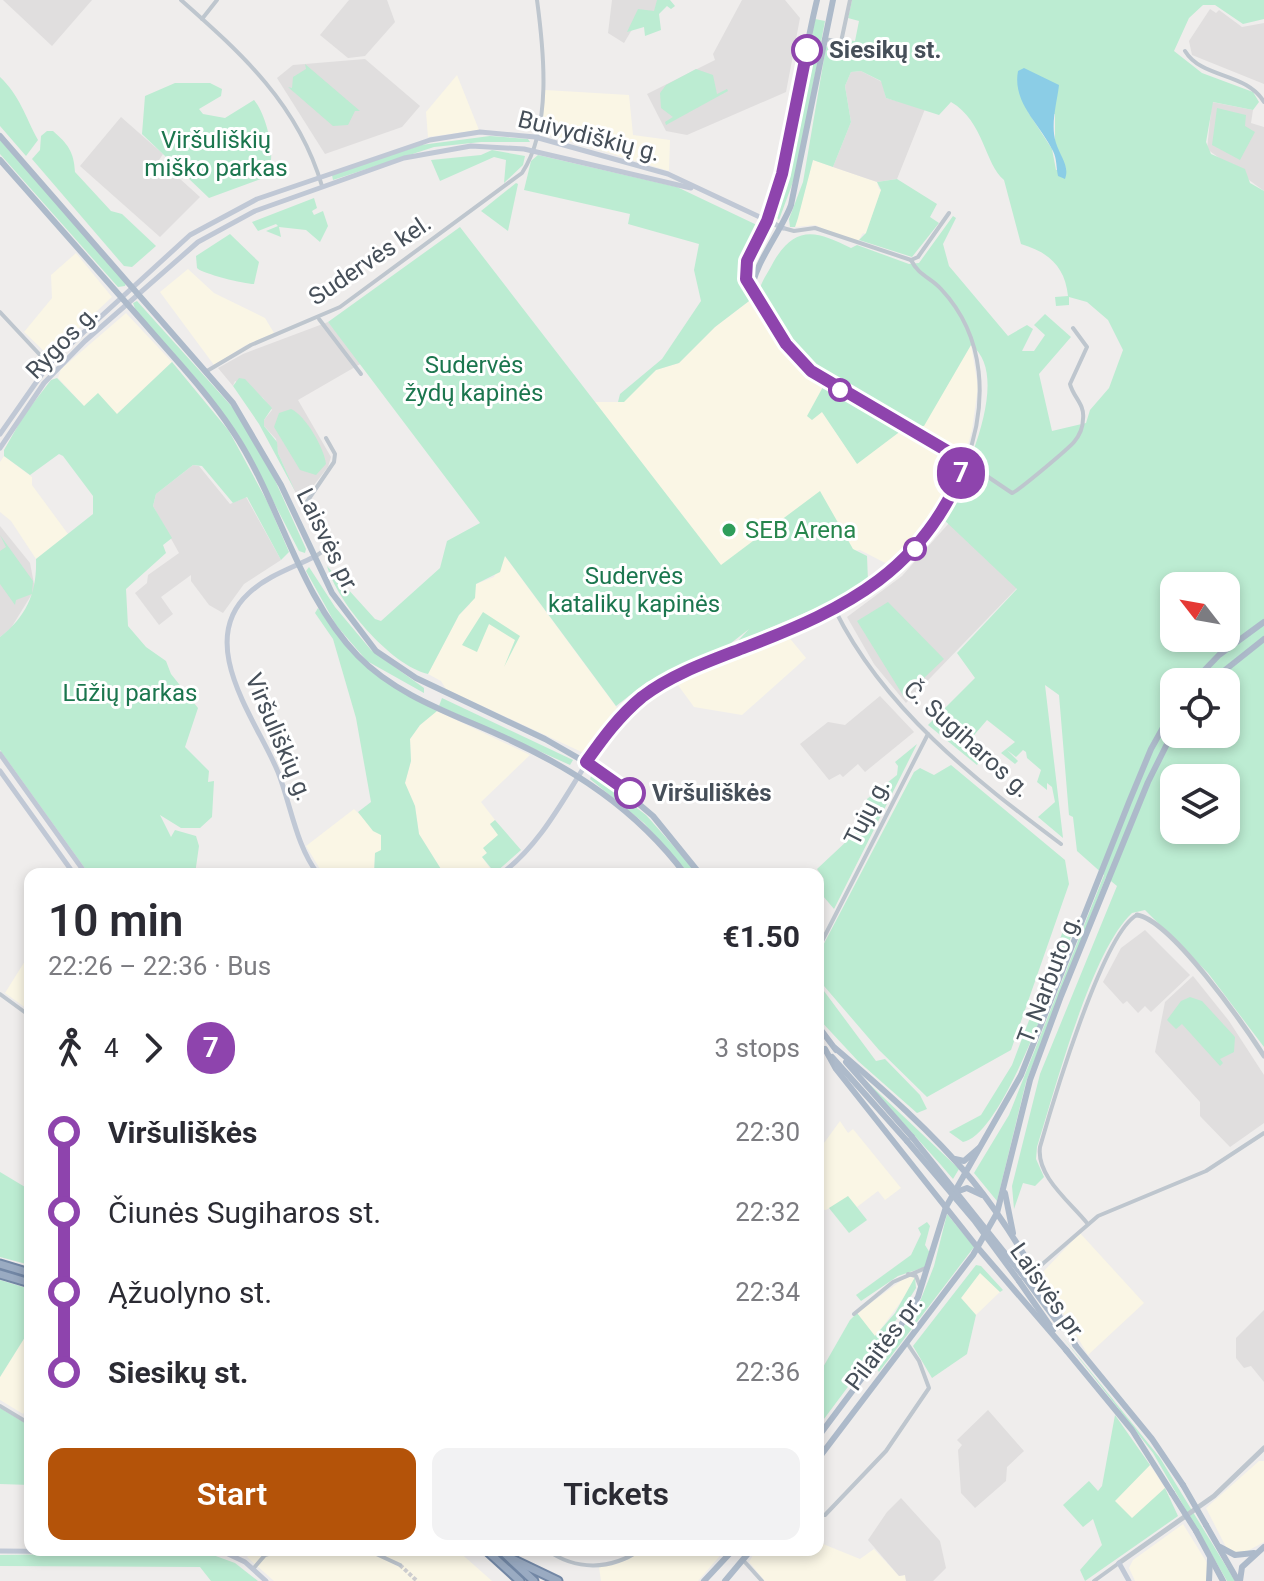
<!DOCTYPE html>
<meta charset="utf-8">
<style>
body{margin:0;font-family:Roboto,sans-serif;background:#f2f2f3;color:#2b2b33;height:100vh;display:flex;flex-direction:column;font-size:30px;white-space:nowrap}
*{box-sizing:border-box;margin:0}
p{font-size:26px;color:#7c7c81}
.icon{flex:none;width:44px;height:44px;fill:none;stroke:currentColor;stroke-width:2;stroke-linecap:round;stroke-linejoin:round}
.map{position:relative;flex:1;overflow:hidden}
.panel{position:absolute;left:24px;top:868px;width:800px;height:688px;display:flex;flex-direction:column;background:#fff;border-radius:16px;box-shadow:0 4px 12px #0003}
.panel>*{flex:none}
.badge{padding:0 16px;border-radius:26px;font-size:28px;line-height:52px}
.needle{width:52px;rotate:301deg}
.controls{position:absolute;left:1160px;top:572px;display:grid;gap:16px}
.controls a{display:grid;place-items:center;width:80px;height:80px;border-radius:16px;background:#fff;box-shadow:0 4px 12px #0003;font-size:40px}
.map>.badge{position:absolute;translate:-50% -50%;box-shadow:0 0 0 4px #fff}
.legs{display:flex;align-items:center;gap:12px;height:88px;padding:0 24px;font-size:26px}
.legs p{margin-inline-start:auto}
.overview{display:flex;align-items:center;justify-content:space-between;height:136px;padding:0 24px}
h1{font-size:44px;font-weight:600;line-height:60px}
.action{display:flex;gap:16px;margin-top:auto;padding:16px 24px}
.action a{flex:1;height:92px;border-radius:16px;background:#b45309;color:#fff;font-size:32px;font-weight:600;line-height:92px;text-align:center}
.action a+a{background:#f2f2f3;color:#2b2b33}
ul{padding:0 24px;list-style:none}
li{display:flex;align-items:center;gap:28px;height:80px;font-size:30px}
li i{display:grid;place-items:center;width:12px;height:100%;margin:0 10px;background:currentColor}
li i::after{content:'';width:20px;height:20px;margin:-10px;border:6px solid;border-radius:50%;background:#fff}
li p{margin-inline-start:auto}
li:first-child i{background:linear-gradient(#0000 50%,currentColor 0)}
li:last-child i{background:linear-gradient(currentColor 50%,#0000 0)}
.map>svg:first-child{display:block}
</style>
<div class="map">
<svg width="1264" height="1581" viewBox="0 0 1264 1581">
<rect width="100%" height="100%" fill="#efedec"/>
<g fill="#faf6e5">
<polygon points="457,75 479,130 428,137 426,112"/>
<polygon points="545,90 629,95 633,135 670,140 669,171 546,134 541,125"/>
<polygon points="813,160 877,182 879,189 903,197 887,242 863,233 859,240 851,241 815,225 795,227"/>
<polygon points="76,253 112,297 49,356 24,332 52,298 51,275"/>
<polygon points="188,269 214,293 265,318 274,333 246,345 214,365 160,292"/>
<polygon points="753,298 794,360 824,385 809,418 822,412 857,463 902,430 959,465 936,515 893,567 860,550 721,566 595,402 618,402 656,370 679,363 715,327"/>
<polygon points="126,313 172,362 116,415 84,406 58,378 61,369"/>
<polygon points="971,345 978,387 972,430 967,449 961,454 920,431"/>
<polygon points="4,456 32,477 32,485 68,534 36,559 11,521 0,512 0,462"/>
<polygon points="504,555 620,712 586,754 446,689 441,681 428,674 459,615 470,604 476,584 494,577"/>
<polygon points="787,635 806,658 742,715 694,707 675,681"/>
<polygon points="437,711 530,755 481,802 495,820 490,825 499,835 484,848 487,853 482,857 494,874 444,874 419,834 415,806 405,783 411,761 410,739 420,725"/>
<polygon points="354,809 381,835 381,851 375,853 374,874 323,874 306,846"/>
<polygon points="30,953 30,1011 5,993"/>
<polygon points="840,1121 848,1133 853,1129 901,1188 885,1200 878,1191 857,1207 848,1197 826,1210 818,1209 818,1136 824,1143"/>
<polygon points="1080,1233 1144,1303 1088,1355 1040,1275"/>
<polygon points="980,1272 1000,1292 976,1315 961,1298"/>
<polygon points="909,1275 915,1277 908,1292 875,1337 857,1313"/>
<polygon points="30,1329 30,1402 23,1414 0,1400 0,1377"/>
<polygon points="1259,1461 1264,1461 1264,1542 1242,1554 1227,1549 1206,1508"/>
<polygon points="1150,1465 1165,1488 1132,1519 1114,1500"/>
<polygon points="1183,1524 1209,1566 1206,1581 1135,1581 1129,1568 1133,1560"/>
<polygon points="818,1542 860,1559 874,1549 899,1576 905,1575 906,1581 765,1581 749,1562 756,1550 818,1550"/>
<polygon points="254,1550 457,1550 492,1581 274,1581 247,1557"/>
<polygon points="643,1550 725,1550 698,1581 601,1581 599,1567 627,1560"/>
</g>
<g fill="#e0dede">
<polygon points="3,0 92,0 52,46"/>
<polygon points="349,0 387,0 395,22 365,56 348,58 320,35"/>
<polygon points="612,0 662,0 653,16 643,11 624,43 608,33"/>
<polygon points="742,0 785,0 800,18 786,92 687,135 666,131 647,94 715,60 713,54"/>
<polygon points="1210,9 1216,13 1219,10 1242,27 1264,23 1264,84 1192,55 1189,41"/>
<polygon points="365,59 420,106 402,127 325,154 277,78 293,65"/>
<polygon points="861,71 882,82 886,98 925,109 897,179 877,182 833,167 851,122 845,86 851,72"/>
<polygon points="1212,102 1253,110 1251,123 1264,127 1264,191 1207,149"/>
<polygon points="121,117 163,154 159,160 200,197 160,237 80,166"/>
<polygon points="328,322 362,363 298,400 331,457 328,467 300,503 278,453 276,439 264,426 264,420 272,410 263,398 235,381 233,386 218,368 243,354"/>
<polygon points="193,465 199,466 230,504 246,497 281,560 244,584 223,613 209,605 191,581 191,575 161,597 173,614 159,625 135,593 147,583 148,575 179,553 153,506 156,494"/>
<polygon points="949,523 1017,588 906,703 874,664 847,617 902,576"/>
<polygon points="0,526 30,563 35,589 11,628 0,637"/>
<polygon points="880,696 914,732 865,772 858,764 843,777 840,774 829,780 800,744 828,722 845,725"/>
<polygon points="1145,930 1190,975 1151,1012 1145,1006 1138,1013 1127,1001 1123,1004 1103,982 1121,948"/>
<polygon points="1193,976 1229,1021 1264,1075 1264,1123 1230,1147 1200,1116 1200,1102 1155,1052 1165,1002"/>
<polygon points="1264,1310 1264,1382 1251,1366 1244,1368 1236,1358 1236,1338"/>
<polygon points="988,1410 1024,1451 1007,1467 1006,1481 975,1508 961,1493 958,1450 962,1445 957,1440"/>
<polygon points="901,1498 940,1541 946,1568 933,1581 906,1581 905,1575 899,1576 868,1540 887,1512"/>
</g>
<g fill="#bcecd2" fill-rule="evenodd">
<polygon points="657,0 670,0 675,6 671,9 667,6 659,14 661,30 645,36 644,27 627,32 638,9 654,11"/>
<path d="M 852,0 L 1264,0 L 1264,19 L 1243,24 L 1215,5 L 1203,5 L 1189,18 L 1174,51 L 1202,73 L 1253,92 L 1259,102 L 1253,110 L 1213,102 L 1206,142 L 1211,154 L 1245,169 L 1250,183 L 1264,191 L 1264,1047 L 1208,973 L 1145,910 L 1132,913 C 1091,951 1055,1090 1037,1147 L 1036,1159 L 1044,1177 L 1035,1186 L 1023,1183 L 1014,1209 L 1012,1186 L 1040,1074 L 1117,886 L 1106,877 L 1026,1082 L 997,1201 L 974,1173 L 1009,1115 L 1104,875 L 1077,851 L 1073,817 L 1069,815 L 1059,695 L 1045,685 L 1063,838 L 1038,817 L 1055,802 L 1052,787 L 1047,783 L 1047,790 L 1037,782 L 1041,770 L 1027,758 L 1026,752 L 1023,750 L 1016,757 L 1007,750 L 1018,761 L 1015,764 L 1001,753 L 1015,742 L 987,720 L 963,748 L 979,762 L 977,765 L 928,725 L 975,678 L 957,653 L 1017,589 L 942,518 C 962,483 1014,376 971,345 L 924,426 L 921,426 L 829,375 L 798,348 L 759,291 C 762,280 769,271 774,261 C 796,224 817,231 851,248 L 857,245 L 909,264 L 919,263 L 953,216 L 956,218 L 943,244 L 949,266 L 1008,336 L 1027,325 L 1033,329 L 1022,351 L 1034,351 L 1045,335 L 1034,325 L 1045,314 L 1071,337 L 1039,374 L 1052,431 L 1086,423 L 1090,410 L 1109,388 L 1123,350 L 1108,320 L 1087,302 L 1069,297 L 1069,305 L 1056,306 L 1055,297 L 1068,296 C 1065,266 1048,252 1021,244 L 1004,180 C 985,165 984,121 951,102 L 939,115 L 886,98 L 881,81 L 861,71 L 851,72 L 845,86 L 851,122 L 833,167 L 813,160 L 798,218 L 795,227 L 790,227 L 789,219 L 803,182 L 826,47 L 834,43 L 843,49 L 848,40 L 855,41 L 859,21 L 848,18 ZM 1028,112 L 1055,114 L 1055,143 L 1066,169 L 1056,170 L 1052,149 ZM 1174,586 L 1226,586 L 1226,638 L 1174,638 ZM 1174,682 L 1226,682 L 1226,734 L 1174,734 ZM 1174,778 L 1226,778 L 1226,830 L 1174,830 Z"/>
<polygon points="815,19 825,21 797,171 779,220 774,214 790,159"/>
<polygon points="305,64 360,111 355,111 348,125 333,126 288,87 292,88 293,77 306,69"/>
<polygon points="696,69 713,75 717,94 727,89 728,91 666,125 665,122 673,117 661,108 660,93 666,85"/>
<path d="M 0,77 C 20,96 25,116 38,140 L 26,156 L 0,126 Z"/>
<path d="M 175,83 L 210,83 L 222,89 L 221,96 L 199,109 L 203,114 L 225,118 L 254,100 C 267,115 278,160 266,177 L 209,198 L 142,134 L 145,96 Z"/>
<polygon points="1217,108 1246,115 1245,126 1255,132 1240,160 1212,145"/>
<path d="M 47,131 L 53,131 C 68,144 74,152 75,172 L 111,211 L 122,214 L 156,246 L 132,267 L 124,266 L 32,159 L 40,150 L 41,136 Z"/>
<polygon points="490,136 528,139 530,142 481,142 434,147 333,180 332,175 421,145"/>
<polygon points="0,140 126,283 125,286 118,287 0,154"/>
<polygon points="492,150 525,156 523,165 504,183 506,160 494,157 440,181 431,160 481,155"/>
<polygon points="538,155 677,187 759,226 743,271 753,298 715,327 679,363 656,370 624,402 618,402 620,394 662,359 701,301 694,270 699,244 628,224 630,214 524,190 531,161"/>
<polygon points="897,179 937,204 930,217 939,223 912,257 859,240 866,233 881,190 877,182"/>
<polygon points="516,183 518,184 508,231 481,211"/>
<polygon points="314,198 317,208 312,211 314,215 323,211 328,226 320,242 306,230 279,227 281,237 266,231 278,226 276,224 258,231 252,222"/>
<path d="M 460,227 L 721,565 L 820,491 L 853,549 L 867,556 L 868,581 L 840,598 L 737,642 L 749,629 L 726,647 L 647,682 L 616,706 L 505,556 L 500,572 L 476,584 L 475,598 L 459,615 L 428,674 C 390,665 337,602 327,566 L 375,619 L 381,621 L 440,568 L 447,541 L 480,523 L 328,322 Z"/>
<path d="M 230,234 L 259,262 L 254,284 C 244,284 203,274 197,268 L 196,256 Z"/>
<polygon points="137,301 234,409 274,478 306,549 305,553 299,551 240,437 201,384 136,311 133,303"/>
<path d="M 172,362 L 229,431 L 268,503 L 289,552 L 281,560 L 247,497 L 233,503 L 202,466 L 193,465 L 156,494 L 153,506 L 172,538 L 163,545 L 166,553 L 126,589 L 128,626 L 146,647 L 166,661 L 171,674 L 198,708 L 185,747 L 209,771 L 208,782 L 214,781 L 212,817 L 200,828 L 181,828 L 160,815 L 171,837 L 175,830 L 196,836 L 199,846 L 195,874 L 89,874 L 0,750 L 0,637 C 27,616 37,592 36,559 L 93,514 L 93,496 L 63,456 L 59,454 L 30,475 L 4,456 L 4,450 L 24,415 L 51,380 L 57,378 L 84,406 L 98,393 L 117,414 Z"/>
<polygon points="239,378 245,379 272,408 264,420 264,426 277,442 278,453 295,491 259,424 233,386"/>
<polygon points="824,385 902,430 857,464 822,412 812,420 807,416"/>
<path d="M 291,409 C 306,416 324,448 326,464 L 316,475 L 300,470 L 274,427 L 279,413 Z"/>
<polygon points="0,535 33,581 32,594 16,600 15,605 0,584 0,551 6,547"/>
<polygon points="309,567 335,607 371,650 424,688 424,693 367,661 336,625 306,571"/>
<polygon points="888,602 944,659 904,697 857,621"/>
<path d="M 318,608 C 356,663 379,680 437,711 L 420,725 L 410,739 L 411,761 L 405,783 L 415,806 L 419,834 L 444,874 L 374,874 L 375,853 L 381,850 L 381,835 L 373,831 L 358,812 L 371,802 L 356,718 L 333,639 L 315,613 Z"/>
<polygon points="483,612 520,636 504,667 515,640 489,624 477,652 462,645"/>
<polygon points="442,698 573,760 570,765 439,706"/>
<polygon points="917,744 913,752 834,909 818,890 824,879 817,869 864,825 867,799 897,775 898,766 895,762"/>
<polygon points="951,765 1065,860 1069,884 1011,1050 927,1097 879,1050 818,979 818,955 914,772 920,768 934,775"/>
<polygon points="592,774 646,815 698,874 689,874 644,823 590,779"/>
<polygon points="495,820 521,850 495,873 482,857 487,853 483,848 498,835 490,824"/>
<path d="M 1063,931 L 1071,937 C 1056,976 1003,1135 963,1142 L 949,1132 L 981,1115 L 1012,1065 Z"/>
<polygon points="818,983 876,1061 885,1059 920,1095 927,1109 917,1113 858,1061 818,1018"/>
<polygon points="1190,997 1202,1001 1235,1037 1234,1052 1220,1059 1223,1063 1220,1066 1182,1024 1176,1029 1167,1020 1181,1001"/>
<polygon points="863,1078 959,1169 953,1179 941,1165"/>
<polygon points="0,1172 30,1190 30,1265 0,1257"/>
<polygon points="848,1196 867,1220 849,1233 829,1208"/>
<polygon points="947,1214 974,1247 879,1372 877,1369 921,1299 934,1266"/>
<polygon points="927,1222 930,1226 925,1245 930,1253 925,1267 898,1276 861,1301 856,1295 911,1255 921,1234 918,1228"/>
<polygon points="976,1265 981,1266 1003,1290 1000,1292 980,1273 961,1298 976,1315 967,1354 932,1378 913,1346"/>
<polygon points="915,1277 916,1288 861,1376 856,1376 818,1427 818,1376 850,1320 857,1313 875,1336 895,1313"/>
<polygon points="0,1280 30,1289 30,1329 0,1377"/>
<polygon points="1061,1335 1160,1458 1235,1581 1227,1581 1153,1453"/>
<polygon points="0,1408 30,1426 30,1485 0,1484"/>
<polygon points="1115,1415 1150,1465 1115,1501 1132,1518 1165,1488 1178,1516 1085,1581 1080,1570 1102,1545 1093,1519 1083,1527 1063,1505 1089,1481 1098,1491 1102,1486"/>
<polygon points="76,1554 213,1555 235,1563 258,1581 211,1581 200,1567 0,1566 0,1555"/>
</g>
<path fill="#8bcde6" d="M 1024,68 L 1059,85 C 1057,103 1050,125 1056,143 C 1060,156 1070,166 1065,179 L 1058,176 C 1056,167 1057,159 1053,151 C 1040,124 1012,103 1018,71 Z"/>
<g fill="none" stroke-linecap="round" stroke-linejoin="round">
<polyline stroke="#cdcdcf" stroke-width="4" stroke-dasharray="4 2" stroke-linecap="butt" points="400,1565 417,1581"/>
<defs>
<g id="trunk">
<polyline points="0,1264 30,1273"/>
<polyline points="0,1274 30,1283"/>
<polyline points="486,1550 520,1581"/>
<polyline points="501,1550 534,1581"/>
<polyline points="510,1558 558,1581"/>
</g>
</defs>
<use href="#trunk" stroke="#7287a5" stroke-width="11"/>
<g stroke="#bec6ce" stroke-width="4">
<path d="M 181,0 C 242,54 298,104 322,186"/>
<polyline points="202,19 217,0"/>
<polyline points="824,39 841,42 850,0"/>
<path d="M 1185,51 C 1202,79 1246,72 1264,102"/>
<polyline points="783,228 794,231 815,228 911,260 918,257 949,213"/>
<path d="M 911,260 C 919,276 930,277 941,289 C 986,337 988,403 966,462 L 1012,493 C 1017,492 1068,449 1074,442 C 1079,436 1083,427 1083,419 C 1085,404 1073,397 1070,384 L 1087,347 L 1073,328"/>
<polyline points="0,312 55,371"/>
<polyline points="319,319 361,374"/>
<path d="M 207,371 L 251,345 L 340,307 L 522,173 C 552,127 544,52 537,0"/>
<polyline points="316,556 326,549 306,503 334,462 335,454 326,438"/>
<path d="M 835,610 C 884,709 974,779 1061,844"/>
<polyline points="818,949 928,734"/>
<polyline points="0,994 30,1016"/>
<path d="M 1087,1223 C 1070,1202 1036,1176 1040,1147 C 1052,1105 1103,932 1137,915"/>
<polyline points="1032,1273 1098,1216 1206,1171 1264,1133"/>
<polyline points="908,1274 916,1276 920,1286"/>
<polyline points="854,1314 893,1282 928,1267"/>
<polyline points="0,1406 30,1424"/>
<polyline points="825,1515 886,1451 929,1388 919,1361 907,1343"/>
<path d="M 547,1550 C 576,1571 611,1570 640,1550"/>
<polyline points="743,1560 762,1581"/>
<polyline points="253,1569 265,1555 275,1552 372,1552 400,1565"/>
<polyline points="1094,1581 1119,1563"/>
</g>
<g stroke="#bec6ce" stroke-width="5">
<path d="M 1137,915 C 1171,920 1244,1025 1264,1056"/>
<polyline points="1119,1563 1214,1496 1264,1448"/>
</g>
<g stroke="#c0c8d5" stroke-width="5">
<polyline points="0,434 49,364 190,235 257,199 430,140 480,132 535,137 668,174 783,228"/>
<polyline points="0,448 44,383 85,341 198,242 255,211 404,158 471,146 524,149 691,188"/>
<path d="M 314,557 C 292,568 267,576 249,593 C 194,643 257,721 278,772 C 291,805 296,846 318,874"/>
<polyline points="0,754 86,874"/>
<polyline points="0,771 74,874"/>
<path d="M 501,874 C 561,830 582,747 639,699 C 667,676 703,664 736,651 C 843,610 921,575 966,462 L 811,371 L 786,344 L 752,291"/>
<polyline points="0,1551 226,1553 245,1562 266,1581"/>
<polyline points="1119,1563 1129,1581"/>
</g>
<g stroke="#adbaca" stroke-width="6">
<polyline points="0,136 233,403 281,485 332,593 376,651 416,678 545,739 599,770 653,816 700,874"/>
<path d="M 0,160 C 48,214 96,268 144,323 C 174,358 206,391 232,430 C 280,501 297,593 358,656 C 396,695 450,713 499,735 C 573,768 636,809 685,874"/>
<path d="M 751,288 C 736,260 763,234 772,207 C 794,140 800,69 817,0"/>
<path d="M 752,291 C 752,267 782,230 791,205 L 833,0"/>
<polyline points="1193,682 1219,655 1264,622"/>
<polyline points="1210,682 1264,639"/>
<polyline points="818,1026 836,1050"/>
<path d="M 835,1048 C 883,1089 931,1131 972,1180 C 1013,1230 1044,1289 1076,1346"/>
<polyline points="825,1049 836,1069 978,1248 1067,1351"/>
<polyline points="832,1057 907,1141"/>
<polyline points="846,1062 912,1137"/>
<polyline points="955,1159 964,1161 979,1148"/>
<polyline points="956,1192 967,1188 982,1195"/>
<polyline points="1005,1193 1013,1233"/>
<polyline points="1024,1277 1061,1327"/>
<polyline points="1019,1281 1053,1330"/>
<polyline points="1075,1345 1152,1439 1183,1485"/>
<polyline points="1066,1350 1132,1430 1172,1493"/>
<polyline points="818,1437 898,1330 918,1297 946,1207 1021,1075 1129,802 1151,749 1174,708"/>
<polyline points="818,1459 973,1255 997,1213 1030,1080 1061,996 1148,782 1174,730"/>
<polyline points="1206,1525 1238,1581"/>
<polyline points="1196,1531 1223,1581"/>
<polyline points="1220,1547 1235,1555 1254,1553"/>
<polyline points="704,1581 733,1550"/>
<polyline points="725,1581 751,1550"/>
<polyline points="1209,1581 1210,1559"/>
<polyline points="1240,1581 1242,1567 1264,1547"/>
</g>
<use href="#trunk" stroke="#9aabc2" stroke-width="7"/>
<g stroke="#adbaca" stroke-width="6">
<polyline points="912,1137 1024,1277"/>
<polyline points="907,1141 974,1220 1019,1281"/>
<polyline points="1183,1485 1206,1525"/>
<polyline points="1172,1493 1196,1531"/>
</g>
</g>
<g fill="none" stroke-linecap="round" stroke-linejoin="round">
<defs>
<path id="line-1" d="M 630,793 L 586,762 C 603,738 619,716 642,697 C 672,674 710,661 746,647 C 848,608 924,570 966,462 L 811,371 L 786,344 L 746,279 L 747,261 L 767,221 L 782,174 L 807,50"/>
</defs>
<use href="#line-1" stroke="#fff" stroke-width="18"/>
<use href="#line-1" stroke="#8e44ad" stroke-width="12"/>
</g>
<g fill="#fff" stroke="#8e44ad" stroke-width="4">
<circle cx="807" cy="50" r="14"/>
<circle cx="840" cy="390" r="10"/>
<circle cx="915" cy="549" r="10"/>
<circle cx="630" cy="793" r="14"/>
</g>
<circle fill="#2e9e5b" stroke="#fff" stroke-width="3" cx="729" cy="530" r="8"/>
<g text-anchor="middle" dominant-baseline="central" stroke-width="6" stroke-linejoin="round" paint-order="stroke">
<g font-size="24" font-weight="bold" fill="#464f59" stroke="#fff" text-anchor="start">
<text x="829" y="50">Siesikų st.</text>
<text x="652" y="793">Viršuliškės</text>
</g>
<g font-size="24" fill="#464f59" stroke="#fff">
<text transform="translate(589 136) rotate(14)">Buivydiškių g.</text>
<text transform="translate(370 260) rotate(-34)">Sudervės kel.</text>
<text transform="translate(62 342) rotate(-46)">Rygos g.</text>
<text transform="translate(328 541) rotate(64)">Laisvės pr.</text>
<text transform="translate(279 737) rotate(67)">Viršuliškių g.</text>
<text transform="translate(967 739) rotate(42)">Č. Sugiharos g.</text>
<text transform="translate(867 812) rotate(-63)">Tujų g.</text>
<text transform="translate(1049 979) rotate(-69)">T. Narbuto g.</text>
<text transform="translate(1048 1292) rotate(55)">Laisvės pr.</text>
<text transform="translate(884 1343) rotate(-53)">Pilaitės pr.</text>
</g>
<g font-size="24" fill="#1b764e" stroke="#fff">
<text x="216" y="140">Viršuliškių<tspan x="216" dy="28">miško parkas</tspan></text>
<text x="474" y="365">Sudervės<tspan x="474" dy="28">žydų kapinės</tspan></text>
<text x="634" y="576">Sudervės<tspan x="634" dy="28">katalikų kapinės</tspan></text>
<text x="130" y="693">Lūžių parkas</text>
</g>
<g font-size="24" fill="#27864d" stroke="#fff" text-anchor="start">
<text x="745" y="530">SEB Arena</text>
</g>
</g>
</svg>
<div class="controls">
<a><svg class="needle" viewBox="-14 -14 28 28"><path d="M0-13l5 13h-10z" fill="#e53935"/><path d="M0 13l5-13h-10z" fill="#7c7c81"/></svg></a>
<a><svg class="icon" aria-label="locate" viewBox="0 0 24 24"><circle cx="12" cy="12" r="6"/><path d="M12 2v4M12 18v4M2 12h4M18 12h4"/></svg></a>
<a><svg class="icon" aria-label="layers" viewBox="0 0 24 24"><path d="M12 4l9 5-9 5-9-5zM3 14l9 5 9-5"/></svg></a>
</div>
<b class="badge" style="left:961px;top:473px;background:#8e44ad;color:#fff">7</b>
<section class="panel">
<div class="overview"><div><h1>10 min</h1><p>22:26 – 22:36 · Bus</p></div><b>€1.50</b></div>
<div class="legs"><svg class="icon" aria-label="walk" viewBox="0 0 24 24"><circle cx="13" cy="4" r="2"/><path d="M13 8l-2 6 4 7M11 14l-3 7M7 12l3-4h3l4 4"/></svg>4<svg class="icon" aria-label="forward" viewBox="0 0 24 24"><path d="M9 5l7 7-7 7"/></svg><b class="badge" style="background:#8e44ad;color:#fff">7</b><p>3 stops</p></div>
<ul>
<li><i style="color:#8e44ad"></i><b>Viršuliškės</b><p>22:30</p></li>
<li><i style="color:#8e44ad"></i><span>Čiunės Sugiharos st.</span><p>22:32</p></li>
<li><i style="color:#8e44ad"></i><span>Ąžuolyno st.</span><p>22:34</p></li>
<li><i style="color:#8e44ad"></i><b>Siesikų st.</b><p>22:36</p></li>
</ul>
<div class="action"><a>Start</a><a>Tickets</a></div>
</section>
</div>
